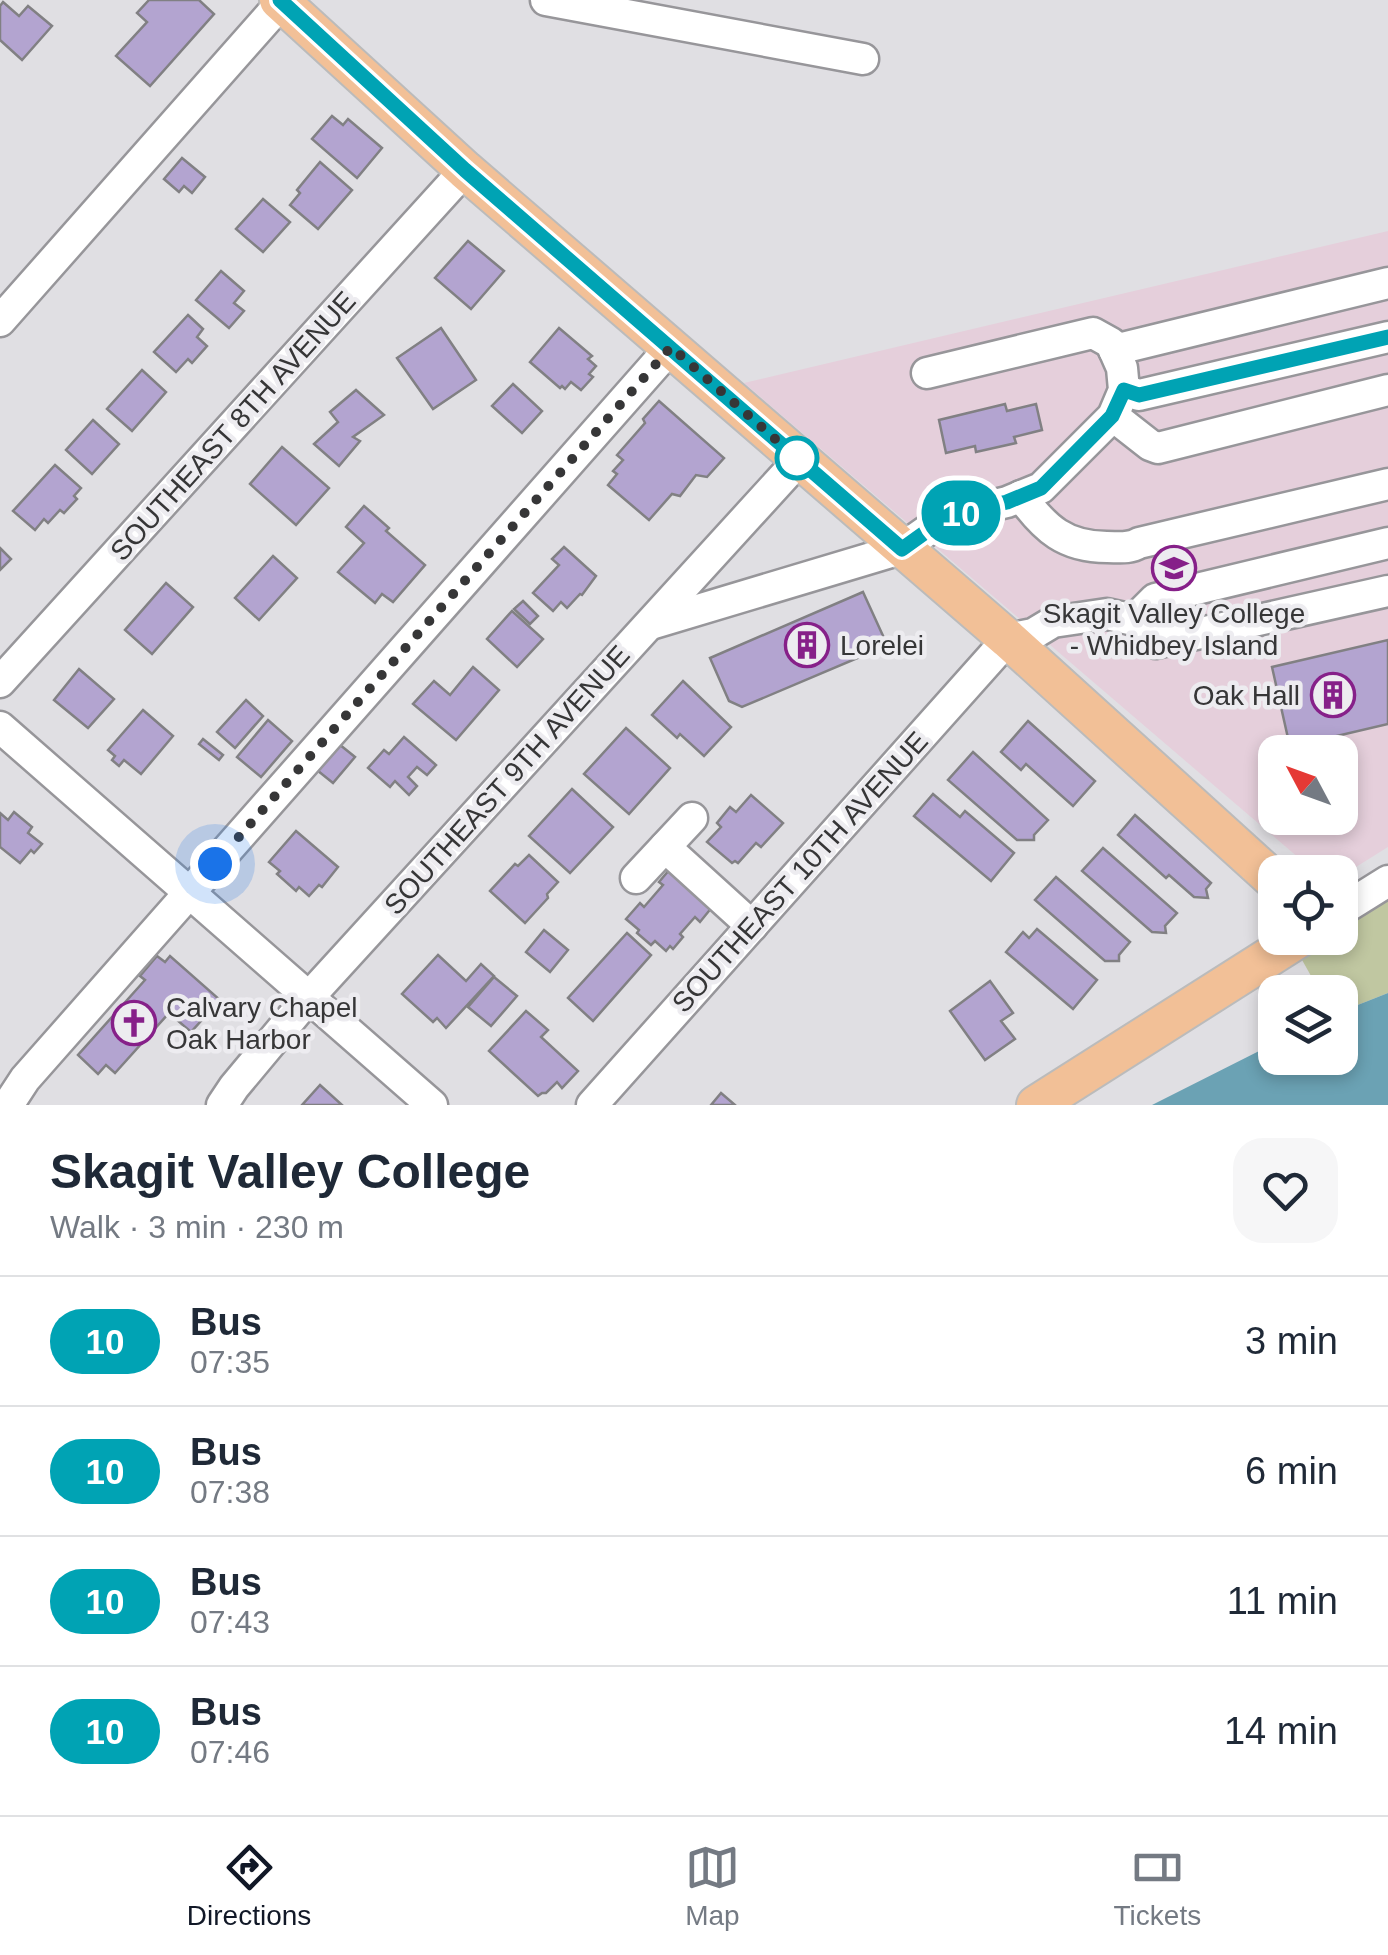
<!DOCTYPE html>
<meta charset="utf-8">
<style>
body{margin:0;font-family:Helvetica,sans-serif;background:#f6f6f7;color:#1f2937;height:100vh;display:flex;flex-direction:column;font-size:38px;white-space:nowrap}
*{box-sizing:border-box;margin:0}
p{font-size:32px;color:#747a83}
.icon{flex:none;width:55px;height:55px;fill:none;stroke:currentColor;stroke-width:2;stroke-linecap:round;stroke-linejoin:round}
.map{position:relative;height:1105px;overflow:hidden}
.details{display:flex;flex-direction:column;background:#fff;flex:1}
.details>*{flex:none}
.badge{padding:0 20px;border-radius:32px;font-size:35px;line-height:65px}
.needle{width:65px;rotate:311deg}
.controls{position:absolute;left:1258px;top:735px;display:grid;gap:20px}
.controls a{display:grid;place-items:center;width:100px;height:100px;border-radius:20px;background:#fff;box-shadow:0 5px 15px #0003;font-size:50px}
.you{position:absolute;width:50px;height:50px;margin:-25px;border:8px solid #fff;border-radius:50%;background:#1a73e8;box-shadow:0 0 0 15px #1a73e833}
.map>.badge{position:absolute;translate:-50% -50%;box-shadow:0 0 0 5px #fff}
.round{display:grid;place-items:center;flex:none;width:105px;height:105px;border-radius:30px;background:#f6f6f7}
.head{display:flex;align-items:center;justify-content:space-between;height:170px;padding:0 50px}
h1{font-size:48px;font-weight:800;line-height:75px}
ul{padding:0;list-style:none}
li{display:flex;align-items:center;gap:30px;height:130px;padding:0 50px;border-top:2px solid #e0e1e3}
li div{flex:1}
li b{display:block;font-size:38px}
li em{font-style:normal}
li .badge{min-width:110px;font-weight:700;text-align:center}
.tab-bar{display:flex;justify-content:space-around;align-items:center;height:140px;border-top:2px solid #e0e1e3;background:#fff;font-size:28px;color:#747a83}
.tab-bar a{display:grid;justify-items:center;gap:5px}
.tab-bar .current{color:#111827}
.map>svg:first-child{display:block}
</style>
<div class="map">
<svg width="1388" height="1105" viewBox="0 0 1388 1105">
<rect width="100%" height="100%" fill="#e0dfe3"/>
<path fill="#e5cfdb" fill-rule="evenodd" d="M 1388,231 L 1388,847 L 1356,867 L 1337,872 L 1314,871 L 744,383 ZM 1275,752 L 1340,752 L 1340,818 L 1275,818 Z"/>
<polygon fill="#c0c7a1" points="1388,881 1388,993 1340,1012 1340,992 1320,992 1292,942 1299,938 1340,938 1340,911"/>
<polygon fill="#6ba2b4" points="1388,993 1388,1105 1152,1105 1275,1043 1275,1058 1340,1058 1340,1012"/>
<g fill="#b3a4d0" stroke="#818083" stroke-width="2.5">
<polygon points="149,0 199,0 214,14 150,86 116,56 147,22 137,13"/>
<polygon points="3,2 19,16 28,6 52,26 22,60 0,40 0,6"/>
<polygon points="332,116 343,125 348,119 382,148 357,178 312,139"/>
<polygon points="182,158 205,177 192,193 184,186 179,192 164,179"/>
<polygon points="320,162 352,190 318,229 290,205 300,193 297,190"/>
<polygon points="263,199 290,222 263,252 236,229"/>
<polygon points="468,241 504,271 471,309 435,278"/>
<polygon points="221,271 244,291 234,303 244,311 229,328 196,300"/>
<polygon points="188,315 203,329 197,337 207,346 192,363 188,359 176,372 154,352"/>
<polygon points="441,328 476,380 433,409 397,358"/>
<polygon points="559,328 592,356 588,359 596,366 589,374 593,377 581,390 571,382 565,389 562,386 560,388 530,362"/>
<polygon points="142,370 166,392 132,431 107,409"/>
<polygon points="513,384 542,411 522,433 492,406"/>
<polygon points="356,390 384,415 353,437 360,441 339,466 314,444 338,422 330,412"/>
<polygon points="659,401 724,458 707,477 696,475 680,496 672,494 649,520 608,485 617,474 613,471 623,460 617,455 645,423 643,419"/>
<polygon points="1005,404 1007,411 1036,404 1042,430 1014,437 1016,443 976,452 975,446 946,453 939,420"/>
<polygon points="93,420 119,444 92,474 66,450"/>
<polygon points="282,447 329,488 296,525 250,484"/>
<polygon points="55,465 81,488 74,496 77,499 64,513 60,510 48,523 44,519 35,530 13,511"/>
<polygon points="364,506 389,528 386,531 425,565 393,602 382,594 375,603 338,572 364,543 346,527"/>
<polygon points="564,547 596,576 582,595 580,594 567,608 561,602 553,611 533,593 559,565 552,559"/>
<polygon points="0,548 11,559 0,570"/>
<polygon points="273,556 297,578 259,620 235,598"/>
<polygon points="166,583 193,607 152,654 125,630"/>
<polygon points="863,592 884,638 877,640 874,651 742,707 729,701 710,658"/>
<polygon points="523,601 538,616 530,624 514,609"/>
<polygon points="512,611 543,639 517,667 487,639"/>
<polygon points="1388,640 1388,724 1290,747 1272,667"/>
<polygon points="473,667 499,690 456,740 413,704 434,681 450,695"/>
<polygon points="79,669 114,699 88,728 54,700"/>
<polygon points="683,681 731,727 704,756 680,734 677,738 652,715"/>
<polygon points="246,700 263,716 235,748 217,732"/>
<polygon points="143,710 173,736 141,774 124,760 119,766 112,760 115,756 108,750"/>
<polygon points="268,720 292,741 261,777 237,757"/>
<polygon points="1028,721 1095,781 1073,806 1026,764 1021,770 1001,752"/>
<polygon points="626,728 670,768 629,814 584,774"/>
<polygon points="329,736 355,757 333,783 307,762"/>
<polygon points="404,737 436,765 427,775 417,767 408,777 417,786 409,795 395,781 390,787 368,768 384,750 389,754"/>
<polygon points="203,739 223,755 219,760 199,744"/>
<polygon points="973,752 1048,820 1034,835 1034,840 1017,840 948,780"/>
<polygon points="572,789 613,827 570,873 529,836"/>
<polygon points="933,794 960,817 965,811 1014,853 991,881 914,816"/>
<polygon points="751,795 783,823 761,847 756,843 738,863 735,861 732,863 707,842 721,827 717,823 730,807 736,812"/>
<polygon points="14,812 32,827 28,833 42,844 34,853 31,850 20,863 0,847 0,813 8,820"/>
<polygon points="1135,815 1211,883 1206,889 1208,898 1194,897 1169,875 1166,878 1118,835"/>
<polygon points="296,831 338,867 322,887 319,885 309,896 299,887 296,891 277,874 280,871 269,862"/>
<polygon points="1103,848 1177,913 1165,926 1166,933 1152,932 1082,871"/>
<polygon points="529,855 558,882 547,894 548,898 525,923 490,891 515,864 518,866"/>
<polygon points="670,869 713,906 700,922 695,917 680,934 683,937 673,949 670,946 666,951 655,941 651,945 637,933 639,930 626,919 640,903 644,907 663,885 659,882"/>
<polygon points="1056,877 1130,942 1119,955 1119,961 1105,961 1035,900"/>
<polygon points="1037,929 1097,980 1073,1009 1006,952 1023,932 1029,938"/>
<polygon points="544,930 568,950 550,972 526,952"/>
<polygon points="627,933 651,955 593,1021 568,998"/>
<polygon points="438,955 466,981 481,964 494,976 446,1028 437,1018 433,1022 402,994"/>
<polygon points="157,956 165,962 170,956 220,1000 191,1032 169,1013 115,1073 106,1065 98,1074 78,1055 145,980 140,976"/>
<polygon points="494,977 517,996 491,1026 468,1007"/>
<polygon points="990,981 1013,1013 1001,1021 1015,1039 985,1060 950,1011"/>
<polygon points="526,1011 548,1030 541,1037 578,1071 562,1088 557,1082 546,1093 542,1093 538,1096 489,1051"/>
<polygon points="320,1085 342,1105 302,1105"/>
<polygon points="721,1093 735,1105 711,1105"/>
</g>
<g fill="none" stroke-linecap="round" stroke-linejoin="round">
<defs>
<g id="minor">
<polyline points="546,0 863,59"/>
<polyline points="0,321 282,2"/>
<polyline points="1114,350 1388,283"/>
<polyline points="1124,390 1139,395 1388,337"/>
<polyline points="1113,416 1150,445 1158,448 1388,390"/>
<path d="M 1021,496 C 1045,529 1065,547 1107,547 C 1119,547 1129,549 1139,543 L 1388,484"/>
<polyline points="1134,620 1155,599 1388,543"/>
<polyline points="651,624 901,549 948,516 1007,502 1041,488 1113,416 1124,390 1122,368 1111,343 1093,333 927,373"/>
<polyline points="0,682 465,170"/>
<polyline points="0,727 432,1105"/>
<polyline points="665,847 752,926"/>
<polyline points="636,878 692,818"/>
<polyline points="1340,911 1388,881"/>
<polyline points="8,1105 25,1079 671,347"/>
<polyline points="222,1105 234,1087 309,997 799,460"/>
<polyline points="592,1105 1008,639 1033,634 1053,622 1107,614 1134,620 1156,643 1388,591"/>
</g>
<g id="major">
<polyline points="279,0 465,170 1008,639 1275,881"/>
<polyline points="1036,1105 1299,938"/>
</g>
</defs>
<use href="#minor" stroke="#97969a" stroke-width="35"/>
<use href="#major" stroke="#bbb" stroke-width="42"/>
<use href="#minor" stroke="#fff" stroke-width="30"/>
<use href="#major" stroke="#f2c097" stroke-width="38"/>
</g>
<g fill="none" stroke-linecap="round" stroke-linejoin="round">
<defs>
<polyline id="line" points="280,0 465,170 902,549 948,516 1007,502 1041,488 1112,416 1124,390 1139,395 1388,337"/>
</defs>
<use href="#line" stroke="#fff" stroke-width="22"/>
<use href="#line" stroke="#00a3b4" stroke-width="15"/>
<polyline stroke="#363637" stroke-width="10" stroke-dasharray="0 18" points="215,864 671,347 799,460 797,458"/>
</g>
<defs>
<symbol id="university-ring" viewBox="-11 -11 22 22"><circle r="9.5" fill="#edecf0" stroke="#862089" stroke-width="1.5"/><path d="M0-5L7-2L0 1L-7-2ZM-4 1L0 2.5L4 1V4Q0 6-4 4Z" fill="#862089"/></symbol>
<symbol id="building-ring" viewBox="-11 -11 22 22"><circle r="9.5" fill="#edecf0" stroke="#862089" stroke-width="1.5"/><path d="M-4-6H4V6H1V3H-1V6H-4ZM-2.5-4.3h1.7v1.8h-1.7ZM.8-4.3h1.7v1.8H.8ZM-2.5-1h1.7V.8h-1.7ZM.8-1h1.7V.8H.8Z" fill="#862089"/></symbol>
<symbol id="church-ring" viewBox="-11 -11 22 22"><circle r="9.5" fill="#edecf0" stroke="#862089" stroke-width="1.5"/><path d="M-1.2-6h2.4v3.5h3.3v2.4h-3.3V6h-2.4V-.1h-3.3v-2.4h3.3Z" fill="#862089"/></symbol>
</defs>
<g fill-rule="evenodd">
<use href="#university-ring" x="1149" y="543" width="50" height="50"/>
<use href="#building-ring" x="782" y="620" width="50" height="50"/>
<use href="#building-ring" x="1308" y="670" width="50" height="50"/>
<use href="#church-ring" x="109" y="998" width="50" height="50"/>
</g>
<circle fill="#fff" stroke="#00a3b4" stroke-width="5" cx="797" cy="458" r="20"/>
<g text-anchor="middle" dominant-baseline="central" stroke-width="9" stroke-linejoin="round" paint-order="stroke">
<g font-size="28" fill="#363637" stroke="#edecf0">
<text transform="translate(233 426) rotate(-48)">SOUTHEAST 8TH AVENUE</text>
<text transform="translate(507 780) rotate(-48)">SOUTHEAST 9TH AVENUE</text>
<text transform="translate(800 872) rotate(-48)">SOUTHEAST 10TH AVENUE</text>
</g>
<g font-size="28" fill="#363637" stroke="#edecf0" text-anchor="start">
<text x="1174" y="613" text-anchor="middle">Skagit Valley College<tspan x="1174" dy="32">- Whidbey Island</tspan></text>
<text x="840" y="645">Lorelei</text>
<text x="1300" y="695" text-anchor="end">Oak Hall</text>
<text x="166" y="1007">Calvary Chapel<tspan x="166" dy="32">Oak Harbor</tspan></text>
</g>
</g>
</svg>
<div class="controls">
<a><svg class="needle" viewBox="-14 -14 28 28"><path d="M0-13l5 13h-10z" fill="#e53935"/><path d="M0 13l5-13h-10z" fill="#747a83"/></svg></a>
<a><svg class="icon" aria-label="locate" viewBox="0 0 24 24"><circle cx="12" cy="12" r="6"/><path d="M12 2v4M12 18v4M2 12h4M18 12h4"/></svg></a>
<a><svg class="icon" aria-label="layers" viewBox="0 0 24 24"><path d="M12 4l9 5-9 5-9-5zM3 14l9 5 9-5"/></svg></a>
</div>
<div class="you" style="left:215px;top:864px"></div>
<b class="badge" style="left:961px;top:513px;background:#00a3b4;color:#fff">10</b>
</div>
<section class="details">
<div class="head"><div><h1>Skagit Valley College</h1><p>Walk · 3 min · 230 m</p></div><a class="round"><svg class="icon" aria-label="heart" viewBox="0 0 24 24"><path d="M12 20l-8-8c-3-5 5-10 8-4 3-6 11-1 8 4z"/></svg></a></div>
<ul>
<li><span class="badge" style="background:#00a3b4;color:#fff">10</span><div><b>Bus</b><p>07:35</p></div><em>3 min</em></li>
<li><span class="badge" style="background:#00a3b4;color:#fff">10</span><div><b>Bus</b><p>07:38</p></div><em>6 min</em></li>
<li><span class="badge" style="background:#00a3b4;color:#fff">10</span><div><b>Bus</b><p>07:43</p></div><em>11 min</em></li>
<li><span class="badge" style="background:#00a3b4;color:#fff">10</span><div><b>Bus</b><p>07:46</p></div><em>14 min</em></li>
</ul>
</section>
<nav class="tab-bar">
<a class="current"><svg class="icon" aria-label="directions" viewBox="0 0 24 24"><path d="M12 3l9 9-9 9-9-9zM9 14v-3h6M13 9l2 2-2 2"/></svg>Directions</a>
<a><svg class="icon" aria-label="map" viewBox="0 0 24 24"><path d="M3 6l6-2 6 2 6-2v14l-6 2-6-2-6 2zM9 4v14M15 6v14"/></svg>Map</a>
<a><svg class="icon" aria-label="tickets" viewBox="0 0 24 24"><path d="M3 7h18v10H3zM15 7v10"/></svg>Tickets</a>
</nav>
